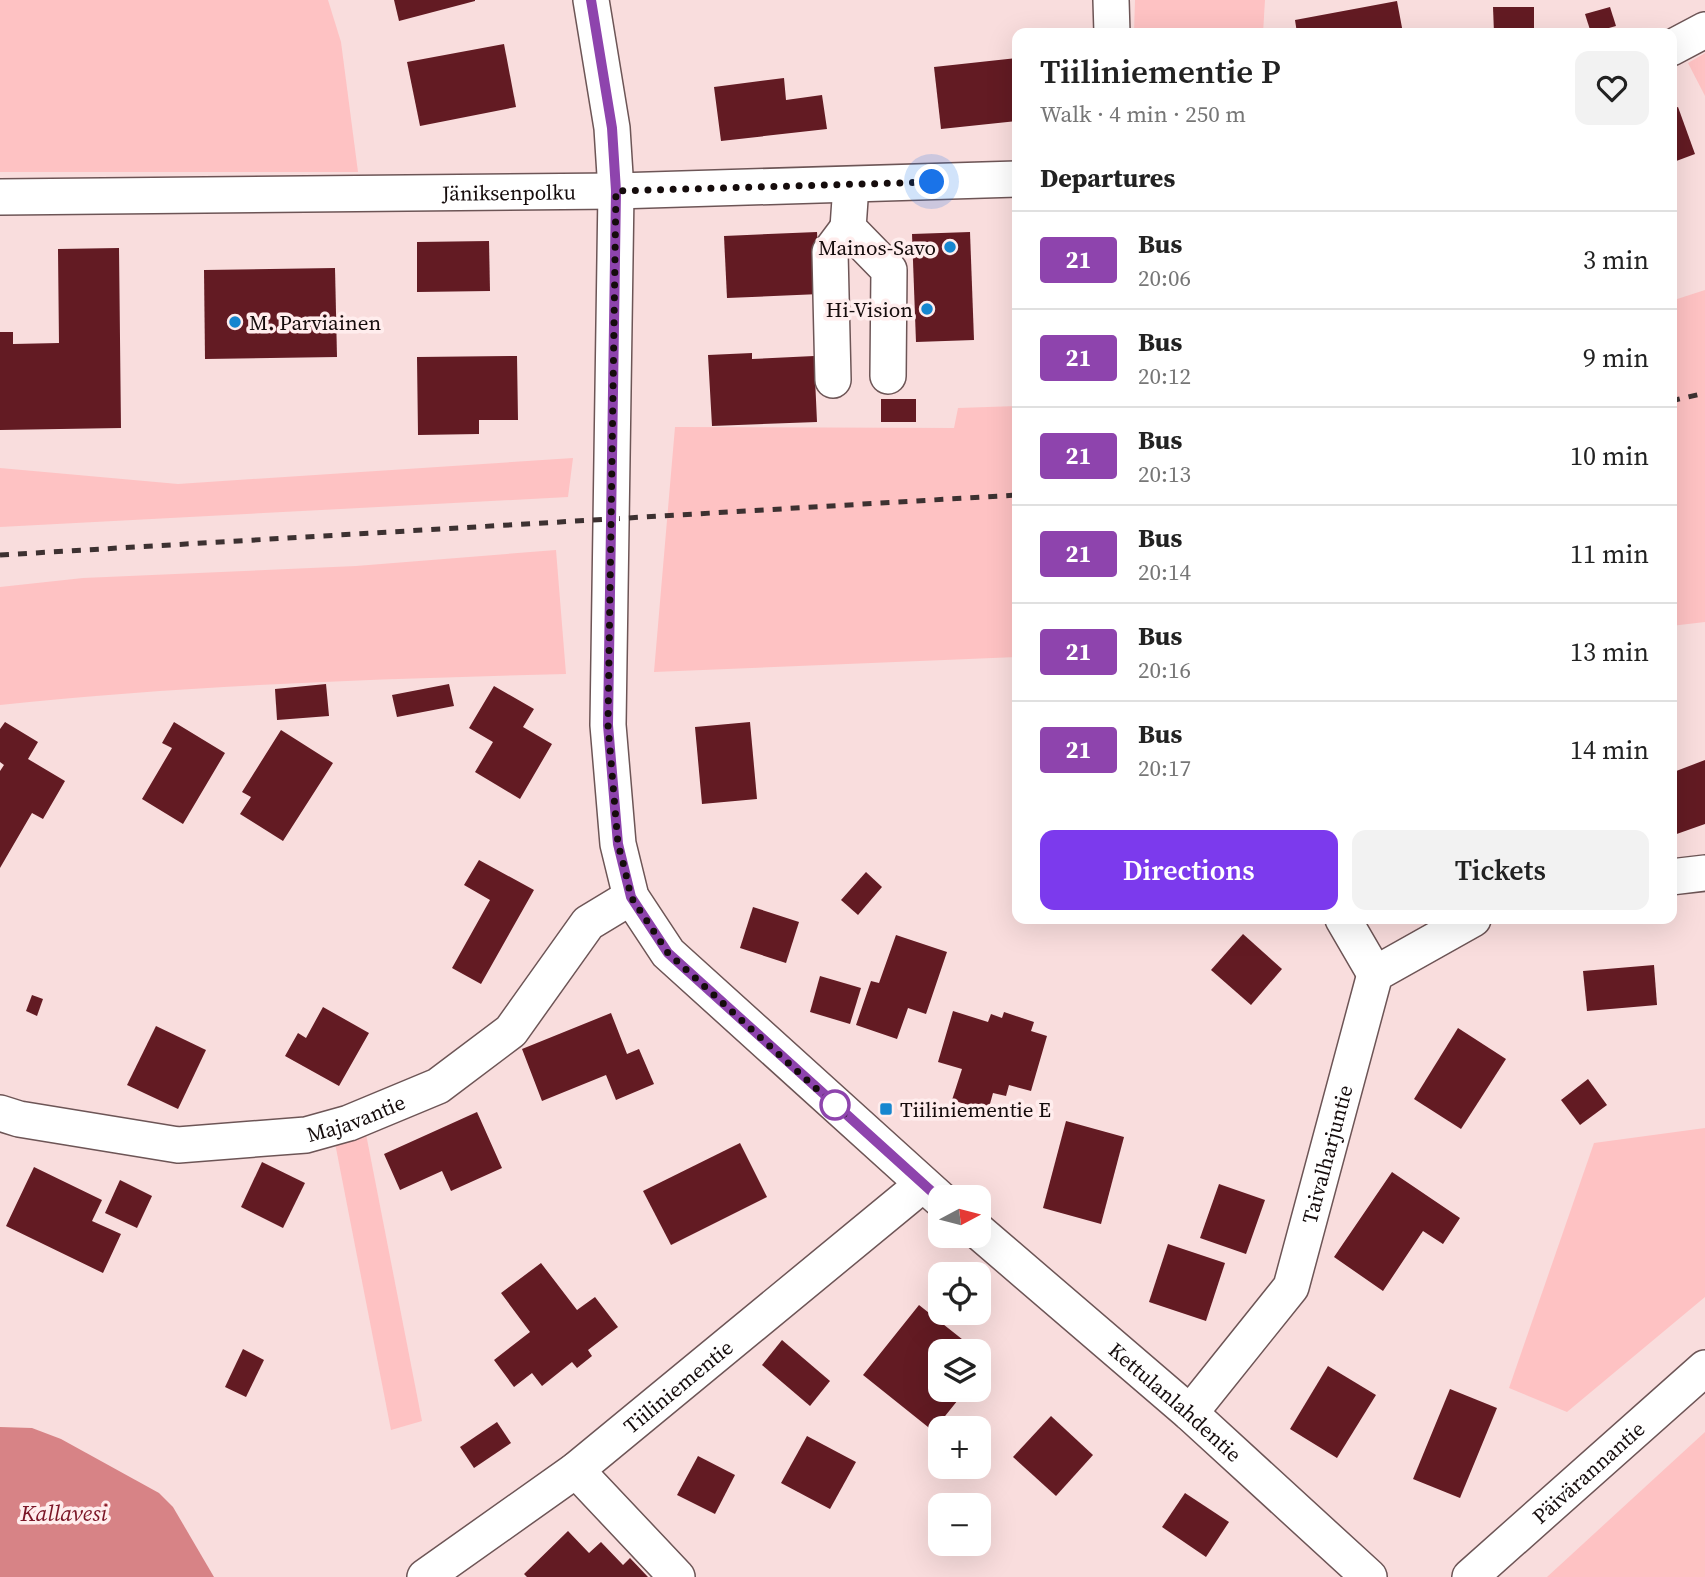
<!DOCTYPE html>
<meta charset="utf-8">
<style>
body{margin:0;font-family:"Source Serif 4",serif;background:#f2f2f2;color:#222;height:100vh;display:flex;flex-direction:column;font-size:26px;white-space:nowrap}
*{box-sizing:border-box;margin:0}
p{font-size:23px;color:#767676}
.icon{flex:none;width:38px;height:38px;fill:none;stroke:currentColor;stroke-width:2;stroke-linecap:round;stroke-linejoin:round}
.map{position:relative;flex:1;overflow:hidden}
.sheet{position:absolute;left:1012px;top:28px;width:665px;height:896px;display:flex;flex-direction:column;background:#fff;border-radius:14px;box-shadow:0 7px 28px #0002}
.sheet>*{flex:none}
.badge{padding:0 14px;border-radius:5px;font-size:24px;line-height:46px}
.needle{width:46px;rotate:83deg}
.fabs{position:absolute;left:928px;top:1185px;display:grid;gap:14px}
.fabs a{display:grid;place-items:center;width:63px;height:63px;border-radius:14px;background:#fff;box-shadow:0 7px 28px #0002;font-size:35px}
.you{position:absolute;width:35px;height:35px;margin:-18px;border:5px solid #fff;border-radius:50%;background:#1a73e8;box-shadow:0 0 0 10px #1a73e833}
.map>.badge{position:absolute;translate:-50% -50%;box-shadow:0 0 0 4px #fff}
h2{padding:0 28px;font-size:26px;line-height:63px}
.round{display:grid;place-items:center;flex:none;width:74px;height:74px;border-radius:14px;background:#f2f2f2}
.overview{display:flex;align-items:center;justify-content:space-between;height:119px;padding:0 28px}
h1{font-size:33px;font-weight:600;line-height:52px}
.action{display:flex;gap:14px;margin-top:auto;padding:14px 28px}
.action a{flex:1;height:80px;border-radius:14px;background:#7c3aed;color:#fff;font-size:28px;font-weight:600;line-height:80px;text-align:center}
.action a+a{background:#f2f2f2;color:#222}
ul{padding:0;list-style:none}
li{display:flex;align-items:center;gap:21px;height:98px;padding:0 28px;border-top:2px solid #e0e0e0}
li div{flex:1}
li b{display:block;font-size:26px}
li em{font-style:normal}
li .badge{min-width:77px;font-weight:700;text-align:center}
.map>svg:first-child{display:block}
</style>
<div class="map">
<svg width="1705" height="1577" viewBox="0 0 1705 1577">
<rect width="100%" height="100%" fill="#f9dddd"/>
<g fill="#fec2c3">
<polygon points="0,0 328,0 341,42 358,172 0,172"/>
<polygon points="1135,0 1265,0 1263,33 1134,33"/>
<polygon points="1705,53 1705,96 1688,63"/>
<polygon points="1705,290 1705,622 1671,626 1671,301"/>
<polygon points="1017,406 1017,657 654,672 675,427 954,428 958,408"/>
<polygon points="573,458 568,497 0,527 0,468 178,484"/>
<path d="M 556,550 L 566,674 C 377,679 188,685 0,705 L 0,587 L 83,578 L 356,566 Z"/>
<polygon points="1705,1128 1705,1297 1567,1412 1509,1388 1594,1143"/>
<polygon points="366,1134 422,1421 391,1430 335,1143"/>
<polygon points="1705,1432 1705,1577 1547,1577"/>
</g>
<polygon fill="#d78386" points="0,1427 32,1428 61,1439 159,1493 173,1507 214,1577 0,1577"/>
<g fill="#631b23">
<polygon points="394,0 475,0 475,1 399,21"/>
<polygon points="1397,1 1403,33 1297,33 1295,20"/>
<polygon points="1493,7 1534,7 1534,33 1494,33"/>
<polygon points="1610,7 1616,26 1591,33 1585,14"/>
<polygon points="504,44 516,107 420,126 407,62"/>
<polygon points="1017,58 1017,121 941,129 934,67"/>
<polygon points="784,78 786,100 822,95 827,129 721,141 714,87"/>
<polygon points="1678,107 1695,154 1671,163 1671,109"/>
<polygon points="817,232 820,294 727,298 724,236"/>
<polygon points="970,232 974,340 916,342 912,234"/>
<polygon points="489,241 490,291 417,292 417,242"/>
<polygon points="119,248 121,428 0,430 0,332 13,332 13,344 59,343 58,249"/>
<polygon points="335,268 337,357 205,359 204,270"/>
<polygon points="752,353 752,359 814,356 817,422 712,426 708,355"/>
<polygon points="517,356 518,420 479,420 479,434 418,435 417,357"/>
<rect x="881" y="399" width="35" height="23"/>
<polygon points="326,684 329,716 277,720 275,689"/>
<polygon points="449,684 454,706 397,717 392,695"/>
<polygon points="494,686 534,709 523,727 552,744 520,799 475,772 493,742 469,728"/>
<polygon points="5,722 38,742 28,759 65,781 43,819 32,813 0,868 0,771 4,765 0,762 0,729"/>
<polygon points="174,722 225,753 183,824 142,799 172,748 162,743"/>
<polygon points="750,722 757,799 702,804 695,727"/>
<polygon points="281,730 333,763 283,841 240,814 251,797 242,792"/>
<polygon points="1705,760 1705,824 1671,836 1671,773"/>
<polygon points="479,860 534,890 481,984 452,968 490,900 464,885"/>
<polygon points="866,872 882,887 858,915 841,900"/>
<polygon points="753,907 799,922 786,963 740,948"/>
<polygon points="1243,934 1282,969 1251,1005 1211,970"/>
<polygon points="896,935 947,952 926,1014 908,1008 897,1039 856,1025 871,981 879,983"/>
<polygon points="1654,965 1657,1005 1587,1011 1583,971"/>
<polygon points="820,976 861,988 850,1024 810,1012"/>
<polygon points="32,995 43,999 37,1016 26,1011"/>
<polygon points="323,1007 369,1033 339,1086 285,1056 298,1033 306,1038"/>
<polygon points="953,1011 988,1022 991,1014 1002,1018 1004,1012 1034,1022 1031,1031 1047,1036 1031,1091 1009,1085 1006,1096 993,1093 988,1111 952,1100 962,1069 938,1062"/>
<polygon points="611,1013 627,1054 639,1049 654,1084 616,1100 606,1075 542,1101 522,1049"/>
<polygon points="156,1026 206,1050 178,1109 127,1085"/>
<polygon points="1458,1028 1506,1059 1461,1129 1414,1099"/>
<polygon points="1588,1079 1607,1105 1580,1125 1561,1100"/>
<polygon points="477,1112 502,1168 451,1191 442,1171 400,1190 384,1154"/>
<polygon points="1066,1121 1124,1137 1101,1224 1043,1208"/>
<polygon points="740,1143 767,1197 671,1245 643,1191"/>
<polygon points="262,1162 305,1183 283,1228 241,1207"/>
<polygon points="34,1167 102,1200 92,1221 121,1234 103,1273 6,1226"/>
<polygon points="1392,1172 1460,1218 1443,1244 1423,1231 1383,1291 1334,1257"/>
<polygon points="120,1180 152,1196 137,1228 105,1213"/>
<polygon points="1219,1184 1265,1200 1246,1254 1200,1238"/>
<polygon points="1168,1244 1225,1263 1206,1321 1149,1302"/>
<polygon points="541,1263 577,1310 595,1297 618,1327 588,1350 592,1356 577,1368 572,1362 542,1386 532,1373 514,1387 494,1360 530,1332 501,1293"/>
<polygon points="919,1305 977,1351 940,1351 940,1390 966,1390 933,1431 863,1375"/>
<polygon points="782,1340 830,1381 810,1406 762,1365"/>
<polygon points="243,1349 264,1360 246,1397 225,1387"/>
<polygon points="978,1352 989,1361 978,1374"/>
<polygon points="1328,1366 1376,1395 1337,1458 1290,1429"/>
<polygon points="1450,1389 1497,1408 1460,1498 1413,1479"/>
<polygon points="1051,1416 1093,1455 1056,1496 1013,1457"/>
<polygon points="497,1422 511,1443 474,1468 460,1447"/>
<polygon points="807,1436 856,1462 830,1509 781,1483"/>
<polygon points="698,1456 735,1475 715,1514 677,1495"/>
<polygon points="1185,1493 1229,1522 1206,1557 1162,1527"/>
<polygon points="568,1531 589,1553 601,1542 623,1565 630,1558 648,1577 527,1577 524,1574"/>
</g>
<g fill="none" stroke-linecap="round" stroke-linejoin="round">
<defs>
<g id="minor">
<polyline points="591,0 612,128 616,191 608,725 618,844 631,897 668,953 940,1199"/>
<polyline points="1111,0 1112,33"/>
<polyline points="1671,48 1705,30"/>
<polyline points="851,185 848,228 889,270 888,376"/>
<path id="s1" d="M 0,197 L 616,191 L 1017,179"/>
<polyline points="833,380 830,252 848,228"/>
<polyline points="1671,877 1705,873"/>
<polyline points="1343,919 1375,974"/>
<path id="s2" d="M 0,1113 L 19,1119 L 178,1145 L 306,1135 L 349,1123 L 438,1086 L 511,1031 L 588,923 L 631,897"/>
<path id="s3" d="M 978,1231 L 1190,1413 L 1369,1577"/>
<path id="s4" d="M 1190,1413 L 1291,1287 L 1375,974 L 1473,919"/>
<polyline points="576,1470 677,1577"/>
<path id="s5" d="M 425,1577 L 576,1470 L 922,1185"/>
<path id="s6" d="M 1470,1577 L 1705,1368"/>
</g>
</defs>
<use href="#minor" stroke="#6d5556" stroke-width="38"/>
<use href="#minor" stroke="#fff" stroke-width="35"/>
<g stroke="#3d3131" stroke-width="5" stroke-dasharray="9 9" stroke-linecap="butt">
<polyline points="1671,401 1705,393"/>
<polyline points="0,555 1017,495"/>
</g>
</g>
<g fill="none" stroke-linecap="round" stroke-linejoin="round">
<defs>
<polyline id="line" points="591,0 612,128 616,191 608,725 618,844 631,897 668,953 940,1199"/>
</defs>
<use href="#line" stroke="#fff" stroke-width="16"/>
<use href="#line" stroke="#8e44ad" stroke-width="10"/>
<polyline stroke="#150c0c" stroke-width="7" stroke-dasharray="0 12.6" points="835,1105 844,1114 668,953 631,897 625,870 618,844 608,725 616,191 932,182"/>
</g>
<g fill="#1686cf" stroke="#ffeded" stroke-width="2.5">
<circle cx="950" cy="247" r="7"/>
<circle cx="927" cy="309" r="7"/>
<circle cx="235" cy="322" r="7"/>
<rect x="879" y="1102" width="14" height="14" rx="3.5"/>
</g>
<circle fill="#fff" stroke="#8e44ad" stroke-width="3.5" cx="835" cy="1105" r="14"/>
<g text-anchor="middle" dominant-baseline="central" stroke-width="7" stroke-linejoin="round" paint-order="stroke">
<g font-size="21" fill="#150c0c" stroke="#ffeded">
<text stroke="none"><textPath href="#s1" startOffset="509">Jäniksenpolku</textPath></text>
<text stroke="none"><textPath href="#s2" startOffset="362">Majavantie</textPath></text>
<text stroke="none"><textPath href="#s4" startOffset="299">Taivalharjuntie</textPath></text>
<text stroke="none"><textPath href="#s5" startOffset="317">Tiiliniementie</textPath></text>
<text stroke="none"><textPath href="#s3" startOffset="261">Kettulanlahdentie</textPath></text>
<text stroke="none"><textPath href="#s6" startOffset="158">Päivärannantie</textPath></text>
</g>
<g font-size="21" fill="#150c0c" stroke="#ffeded" text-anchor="end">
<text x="936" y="247">Mainos-Savo</text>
<text x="913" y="309">Hi-Vision</text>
<text x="249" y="322" text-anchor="start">M. Parviainen</text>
<text x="900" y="1109" text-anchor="start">Tiiliniementie E</text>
</g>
<g font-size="23" font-style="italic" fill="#7b1627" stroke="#ffeded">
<text x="64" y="1513">Kallavesi</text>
</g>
</g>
</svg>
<div class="fabs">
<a><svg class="needle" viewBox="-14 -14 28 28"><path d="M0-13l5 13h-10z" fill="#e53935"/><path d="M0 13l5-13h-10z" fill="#767676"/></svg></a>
<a><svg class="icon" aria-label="locate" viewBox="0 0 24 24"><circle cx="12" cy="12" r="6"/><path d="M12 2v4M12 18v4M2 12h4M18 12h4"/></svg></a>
<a><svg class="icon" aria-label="layers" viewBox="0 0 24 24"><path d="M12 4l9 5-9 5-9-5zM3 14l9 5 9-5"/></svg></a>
<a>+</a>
<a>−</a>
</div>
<div class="you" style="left:932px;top:182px"></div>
<section class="sheet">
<div class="overview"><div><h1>Tiiliniementie P</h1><p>Walk · 4 min · 250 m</p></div><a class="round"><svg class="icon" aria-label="heart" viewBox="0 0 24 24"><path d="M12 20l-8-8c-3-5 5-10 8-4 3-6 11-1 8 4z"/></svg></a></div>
<h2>Departures</h2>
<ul>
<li><span class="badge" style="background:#8e44ad;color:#fff">21</span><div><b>Bus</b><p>20:06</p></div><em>3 min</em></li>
<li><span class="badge" style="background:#8e44ad;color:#fff">21</span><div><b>Bus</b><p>20:12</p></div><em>9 min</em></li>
<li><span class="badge" style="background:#8e44ad;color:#fff">21</span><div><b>Bus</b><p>20:13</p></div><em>10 min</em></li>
<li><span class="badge" style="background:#8e44ad;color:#fff">21</span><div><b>Bus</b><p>20:14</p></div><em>11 min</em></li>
<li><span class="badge" style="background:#8e44ad;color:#fff">21</span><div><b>Bus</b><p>20:16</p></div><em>13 min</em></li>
<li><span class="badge" style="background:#8e44ad;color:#fff">21</span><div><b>Bus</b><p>20:17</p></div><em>14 min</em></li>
</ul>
<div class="action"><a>Directions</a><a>Tickets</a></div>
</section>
</div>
